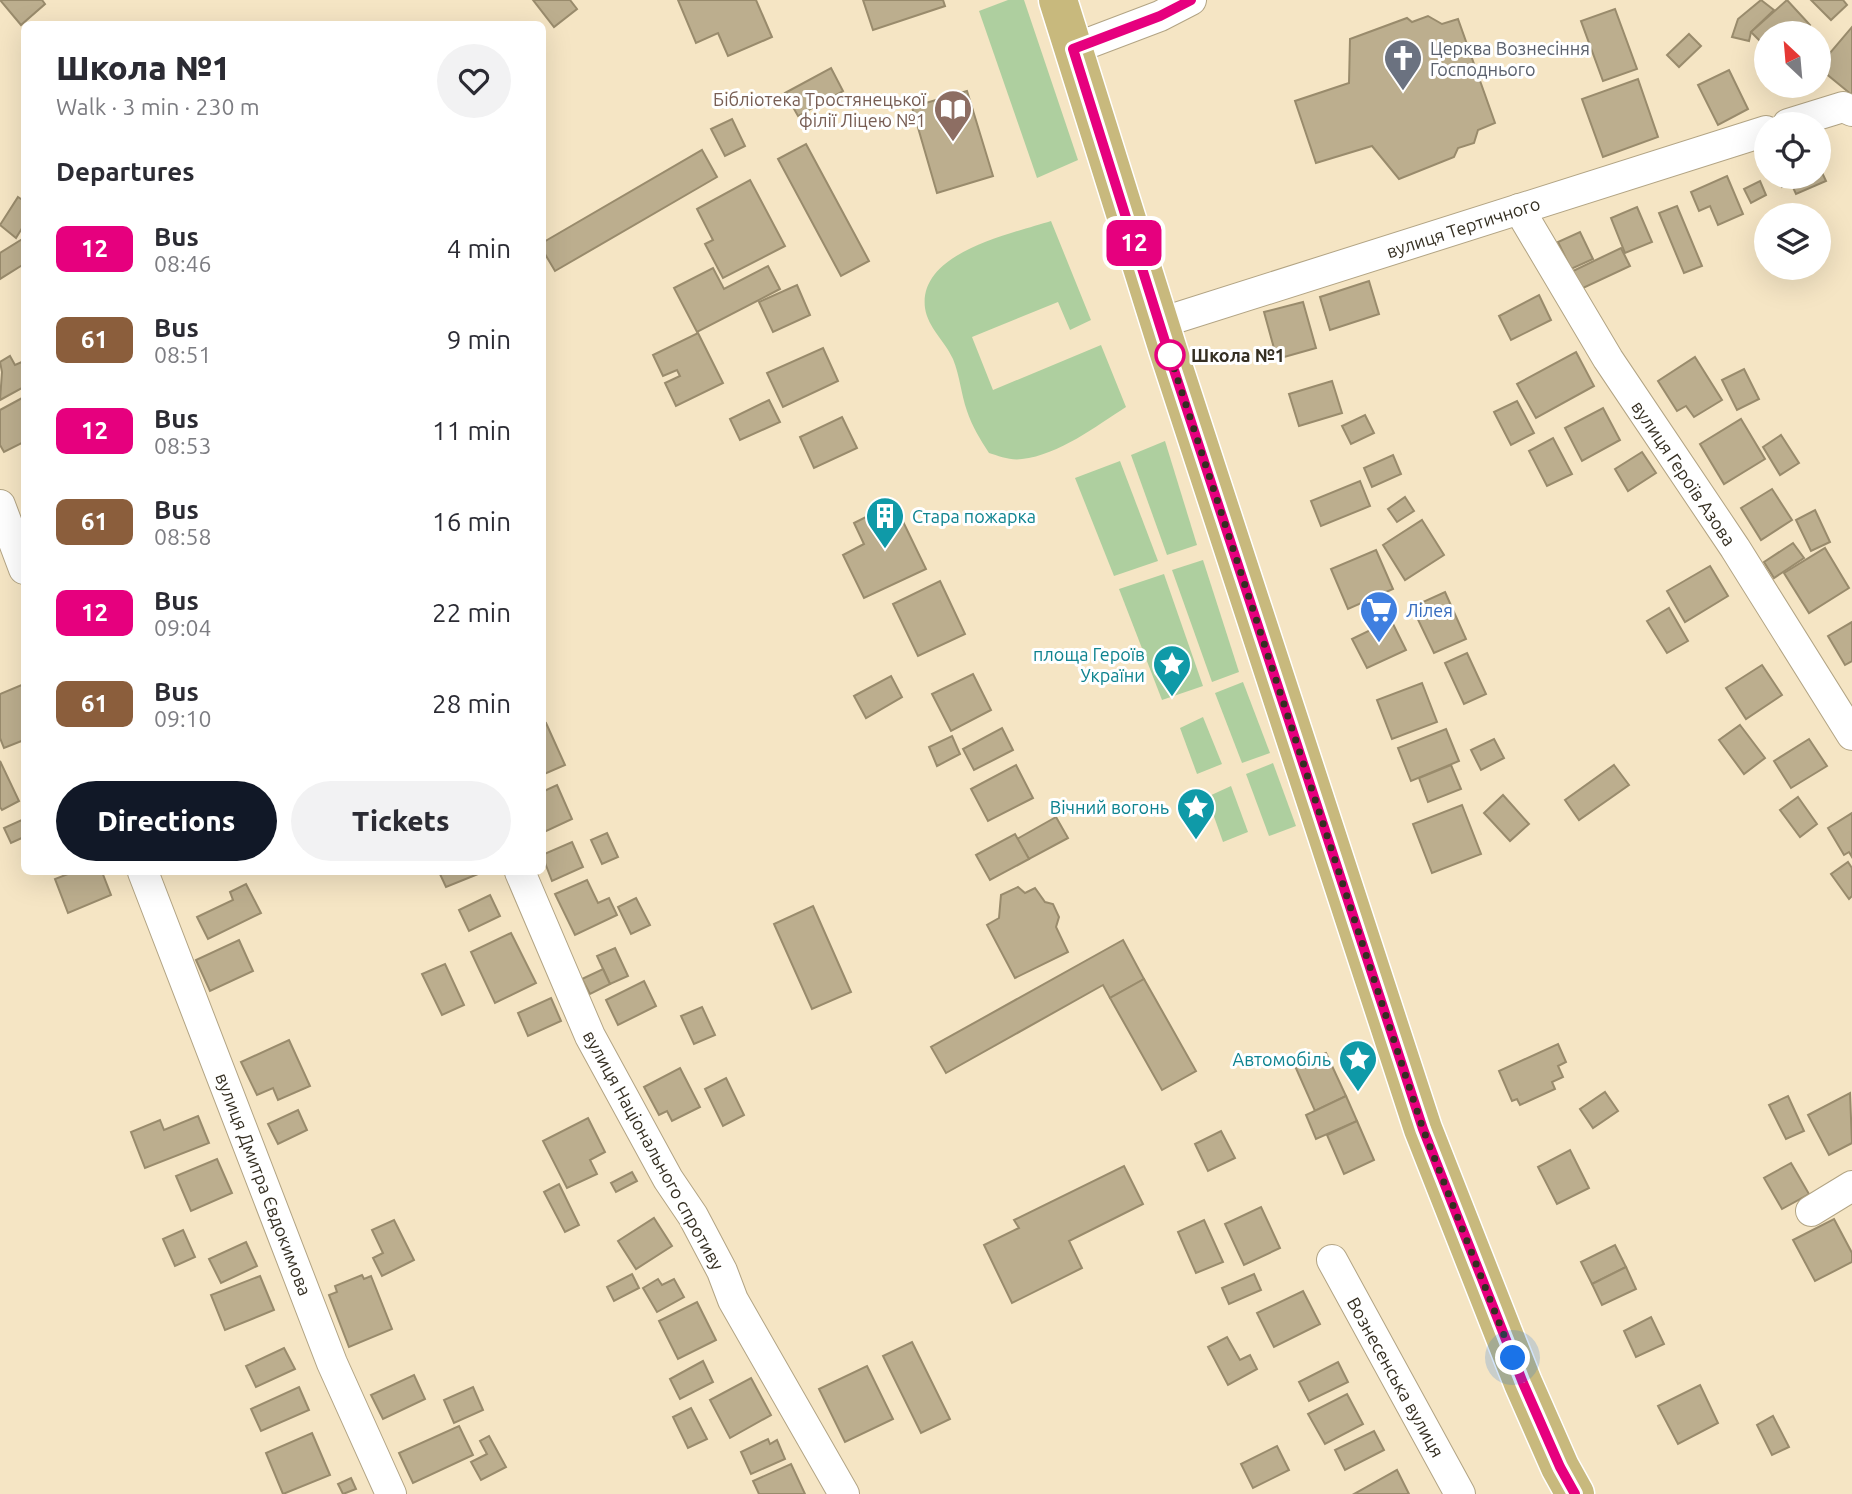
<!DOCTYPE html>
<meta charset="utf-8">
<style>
body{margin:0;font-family:Ubuntu,sans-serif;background:#f2f2f3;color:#2b2b33;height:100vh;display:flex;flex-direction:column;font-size:26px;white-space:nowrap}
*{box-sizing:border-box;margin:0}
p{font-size:23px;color:#7c7c81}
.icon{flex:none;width:38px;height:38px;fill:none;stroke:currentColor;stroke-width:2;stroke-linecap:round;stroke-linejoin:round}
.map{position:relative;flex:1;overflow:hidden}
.side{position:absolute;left:21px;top:21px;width:525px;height:854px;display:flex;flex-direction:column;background:#fff;border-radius:10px;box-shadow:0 7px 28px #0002}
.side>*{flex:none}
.badge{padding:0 14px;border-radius:10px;font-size:24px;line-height:46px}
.needle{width:46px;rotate:334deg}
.fabs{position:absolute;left:1754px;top:21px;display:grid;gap:14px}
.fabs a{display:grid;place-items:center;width:77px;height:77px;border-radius:50%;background:#fff;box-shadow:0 7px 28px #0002;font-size:35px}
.you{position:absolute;width:35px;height:35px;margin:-18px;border:5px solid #fff;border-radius:50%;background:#1a73e8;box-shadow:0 0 0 10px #1a73e833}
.map>.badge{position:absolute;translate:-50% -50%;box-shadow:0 0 0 4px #fff}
h2{padding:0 35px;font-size:26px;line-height:63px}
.round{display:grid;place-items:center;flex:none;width:74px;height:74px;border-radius:37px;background:#f2f2f3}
.headline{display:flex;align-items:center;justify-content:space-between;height:119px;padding:0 35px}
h1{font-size:33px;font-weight:800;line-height:52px}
.button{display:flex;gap:14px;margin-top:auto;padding:14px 35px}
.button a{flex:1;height:80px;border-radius:42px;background:#111827;color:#fff;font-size:28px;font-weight:800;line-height:80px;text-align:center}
.button a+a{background:#f2f2f3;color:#2b2b33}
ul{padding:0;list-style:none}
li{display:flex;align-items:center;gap:21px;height:91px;padding:0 35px}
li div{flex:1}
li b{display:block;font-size:26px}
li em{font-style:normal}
li .badge{min-width:77px;font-weight:700;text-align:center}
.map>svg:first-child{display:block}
</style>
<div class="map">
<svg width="1852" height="1494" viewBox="0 0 1852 1494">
<rect width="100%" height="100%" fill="#f5e5c4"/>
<g fill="#aecf9f">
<polygon points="1008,0 1024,0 1078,160 1037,178 979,11"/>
<path d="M 1051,221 L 1091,320 L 1070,330 L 1058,302 L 972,337 L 993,390 L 1101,345 L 1126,407 C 1096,426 1059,455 1022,459 C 1011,461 999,456 989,453 C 980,439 972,426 967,411 C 961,394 960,376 953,359 C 945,341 928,328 925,308 C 918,252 1011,234 1051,221 Z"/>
<polygon points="1165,441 1197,545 1167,555 1131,455"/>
<polygon points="1120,461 1158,561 1114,576 1075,478"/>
<polygon points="1203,560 1239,672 1212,682 1172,570"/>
<polygon points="1164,574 1203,686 1162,700 1119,589"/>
<polygon points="1243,682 1270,753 1242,763 1215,693"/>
<polygon points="1203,717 1222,764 1197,774 1180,728"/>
<polygon points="1273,763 1296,826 1269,836 1246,774"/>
<polygon points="1231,786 1248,832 1223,842 1207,797"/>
</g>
<g fill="#bcae8e" stroke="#998b6c" stroke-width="2">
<polygon points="0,0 42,0 45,4 21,25"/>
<polygon points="533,0 570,0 577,9 554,27"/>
<polygon points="678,0 756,0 772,37 728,56 718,33 696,43"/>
<polygon points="863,0 943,0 945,6 873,30"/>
<polygon points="1761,0 1774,10 1751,32 1749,41 1732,37 1738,19"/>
<polygon points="1787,0 1810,25 1802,33 1766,33 1766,47 1751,32"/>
<polygon points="1811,0 1843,0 1847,5 1831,20"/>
<polygon points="1615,9 1637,69 1603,81 1581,21"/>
<polygon points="1428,16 1442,24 1458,19 1495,123 1478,130 1474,143 1458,148 1454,157 1399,179 1372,146 1316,163 1295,101 1349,83 1350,39 1407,18 1412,22"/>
<polygon points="1852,27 1852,95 1818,67"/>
<polygon points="1689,34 1701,46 1679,67 1667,55"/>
<polygon points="831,68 843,91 798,116 785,93"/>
<polygon points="1729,70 1748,109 1718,125 1698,85"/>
<polygon points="1638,79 1658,137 1603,157 1582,99"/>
<polygon points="967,91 993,176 937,193 912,107"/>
<polygon points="732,119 745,146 725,156 711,129"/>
<polygon points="806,144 869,261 841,276 778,159"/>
<polygon points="702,150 717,177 555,271 542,249 542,243"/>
<polygon points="1818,164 1826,181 1796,194 1791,183 1782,187 1778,177 1818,177"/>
<polygon points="1727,176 1743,214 1718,225 1710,206 1699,211 1691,192"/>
<polygon points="750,180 785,246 723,278 705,244 713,240 697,209"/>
<polygon points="1760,181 1766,195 1751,203 1744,189"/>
<polygon points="18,197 24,201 24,225 16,238 0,225"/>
<polygon points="1677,206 1702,266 1684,273 1659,213"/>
<polygon points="1637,207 1652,242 1625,253 1611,218"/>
<polygon points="1580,232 1593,259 1571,269 1558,242"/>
<polygon points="24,238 24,264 0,279 0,253"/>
<polygon points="1621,248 1630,266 1581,289 1573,271"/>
<polygon points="768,266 780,289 697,332 674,288 713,268 724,289"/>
<polygon points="1369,281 1379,314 1330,330 1320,297"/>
<polygon points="797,285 810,315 773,332 759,302"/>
<polygon points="1539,295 1551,320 1511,340 1499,316"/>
<polygon points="1303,302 1316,348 1277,359 1264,312"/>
<polygon points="698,333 723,383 676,406 665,383 680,376 677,370 663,376 653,355"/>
<polygon points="823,348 838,381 783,407 767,373"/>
<polygon points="1576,352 1594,386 1536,418 1517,384"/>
<polygon points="10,356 15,365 24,361 24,387 0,400 2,372 0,362"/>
<polygon points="1695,357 1722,400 1694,417 1686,406 1677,411 1658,381"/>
<polygon points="1744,369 1759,399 1737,410 1722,380"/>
<polygon points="1332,381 1342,413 1299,426 1289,394"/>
<polygon points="24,397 24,442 4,452 0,445 0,410"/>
<polygon points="769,400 780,422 740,440 730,419"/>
<polygon points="1517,401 1534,433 1511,445 1494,412"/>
<polygon points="1603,408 1620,440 1582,461 1565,428"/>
<polygon points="1365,415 1374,433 1351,444 1342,426"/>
<polygon points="842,417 857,448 814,468 800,437"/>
<polygon points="1741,419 1765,459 1724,484 1700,444"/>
<polygon points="1781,435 1799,463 1780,475 1763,447"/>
<polygon points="1553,438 1572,474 1547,486 1529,451"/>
<polygon points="1642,452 1656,473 1628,491 1615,469"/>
<polygon points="1393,455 1401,474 1372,487 1364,468"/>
<polygon points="1360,481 1370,506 1321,526 1311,501"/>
<polygon points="1772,489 1792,520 1761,540 1741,508"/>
<polygon points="1405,497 1414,511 1397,522 1388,509"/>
<polygon points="894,503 926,569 864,598 843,555 864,544 854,523"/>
<polygon points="1815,510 1830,542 1811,551 1796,520"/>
<polygon points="1422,520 1444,555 1405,580 1383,545"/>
<polygon points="1793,543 1804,558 1774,578 1764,562"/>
<polygon points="1825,548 1849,588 1809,613 1784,573"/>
<polygon points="1376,550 1393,589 1348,609 1331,569"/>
<polygon points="1710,566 1728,596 1685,622 1667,591"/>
<polygon points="940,581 965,634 918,656 893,604"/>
<polygon points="1445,592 1466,639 1434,653 1412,607"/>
<polygon points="1669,608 1688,641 1667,653 1647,621"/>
<polygon points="1391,620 1406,650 1367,668 1352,639"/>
<polygon points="1852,622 1852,661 1845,665 1828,636"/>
<polygon points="1467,653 1486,694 1464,704 1445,663"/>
<polygon points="1762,665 1782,695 1746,719 1726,688"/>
<polygon points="973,674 991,710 951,731 932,694"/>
<polygon points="891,676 902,697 866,718 854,696"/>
<polygon points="1422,683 1437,722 1392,739 1377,700"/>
<polygon points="24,684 24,740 4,748 0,738 0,694"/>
<polygon points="546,723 565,765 542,775 542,724"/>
<polygon points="1740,725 1765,758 1744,774 1719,740"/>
<polygon points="1002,728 1013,750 974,770 963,749"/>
<polygon points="1446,729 1459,761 1411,781 1398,748"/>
<polygon points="952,736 960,754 937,766 929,747"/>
<polygon points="1494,739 1504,758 1481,770 1471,750"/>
<polygon points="1809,739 1827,766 1791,788 1774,761"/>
<polygon points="0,761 19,801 2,810 0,807"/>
<polygon points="1016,765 1033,798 988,821 971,789"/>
<polygon points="1451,765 1461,789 1428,802 1419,778"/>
<polygon points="1614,765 1629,785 1579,820 1565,800"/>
<polygon points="557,785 572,819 542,833 542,792"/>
<polygon points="1503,795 1529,824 1510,841 1484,813"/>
<polygon points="1798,797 1817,824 1800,837 1780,810"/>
<polygon points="1462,805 1481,854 1432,873 1413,824"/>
<polygon points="1852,813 1852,857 1849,852 1844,855 1828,828"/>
<polygon points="1056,817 1068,838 1029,859 1017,839"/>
<polygon points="24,819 24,837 11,843 4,828"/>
<polygon points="607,833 618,857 602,864 591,840"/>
<polygon points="1015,834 1029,859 990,880 976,855"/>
<polygon points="572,842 583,867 552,881 542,855"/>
<polygon points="1848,862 1852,868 1852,896 1849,899 1831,874"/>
<polygon points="73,872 102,872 111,895 68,913 55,879"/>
<polygon points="439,872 483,872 446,887"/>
<polygon points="587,880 598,903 609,898 617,915 575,935 555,894"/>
<polygon points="246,884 261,913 208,939 197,917 233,900 230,892"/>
<polygon points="1018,887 1025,893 1035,888 1045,902 1053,904 1059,917 1056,927 1068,952 1015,978 987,925 999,918 1001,895"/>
<polygon points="490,895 500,916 469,931 459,910"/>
<polygon points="636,898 650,925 631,934 618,907"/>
<polygon points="813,906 851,992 812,1009 774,924"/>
<polygon points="511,933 536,983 495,1003 471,952"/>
<polygon points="239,940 253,971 210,991 196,960"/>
<polygon points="1123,940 1144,979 1110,998 1103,985 946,1073 931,1047"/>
<polygon points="615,948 628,976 610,984 597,956"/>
<polygon points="445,964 464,1005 442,1015 422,974"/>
<polygon points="603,969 610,984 590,994 582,979"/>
<polygon points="1144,979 1196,1071 1162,1090 1110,998"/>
<polygon points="644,981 656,1006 618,1025 606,1000"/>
<polygon points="551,998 561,1021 528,1036 518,1013"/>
<polygon points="702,1007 715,1035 694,1044 681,1016"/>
<polygon points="289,1040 310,1086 278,1100 273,1088 257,1095 241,1062"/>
<polygon points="1558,1044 1566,1062 1558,1066 1563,1077 1552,1082 1555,1089 1520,1105 1517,1099 1512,1101 1499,1071"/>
<polygon points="1326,1053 1346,1096 1315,1111 1295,1066"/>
<polygon points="680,1068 700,1107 672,1121 667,1111 659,1115 644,1087"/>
<polygon points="726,1078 744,1115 723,1126 705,1089"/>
<polygon points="1605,1092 1618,1111 1593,1128 1580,1109"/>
<polygon points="1850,1093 1852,1143 1829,1155 1808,1115"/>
<polygon points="1346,1096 1357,1121 1316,1139 1306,1115"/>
<polygon points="1788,1096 1804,1131 1786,1139 1769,1105"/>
<polygon points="298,1110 307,1130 278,1144 268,1124"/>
<polygon points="198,1116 209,1143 145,1168 131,1132 160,1120 164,1130"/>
<polygon points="588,1118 605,1152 590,1160 597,1174 567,1188 543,1141"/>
<polygon points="1357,1121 1374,1160 1344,1174 1327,1135"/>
<polygon points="1221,1131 1235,1158 1208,1171 1195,1144"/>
<polygon points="1570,1150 1589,1188 1557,1204 1538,1167"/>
<polygon points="217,1159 232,1193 191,1211 176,1176"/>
<polygon points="1791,1163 1809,1194 1782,1209 1764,1178"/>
<polygon points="1124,1166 1143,1204 1069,1241 1082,1268 1012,1303 984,1245 1019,1228 1014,1220"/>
<polygon points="632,1172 637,1181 616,1192 611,1183"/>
<polygon points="559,1184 579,1225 565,1232 544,1192"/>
<polygon points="1261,1207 1280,1248 1244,1265 1225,1224"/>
<polygon points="654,1218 672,1246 636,1269 618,1241"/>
<polygon points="1834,1219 1852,1253 1852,1262 1815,1281 1793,1240"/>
<polygon points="394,1220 414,1260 382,1276 373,1258 383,1253 372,1230"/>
<polygon points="1204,1220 1223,1262 1196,1273 1178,1232"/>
<polygon points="183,1230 195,1257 175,1266 163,1239"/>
<polygon points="246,1242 257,1266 221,1283 209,1259"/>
<polygon points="1615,1245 1626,1267 1592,1284 1581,1262"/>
<polygon points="1626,1267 1636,1289 1602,1305 1592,1284"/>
<polygon points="632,1274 639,1288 614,1301 607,1287"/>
<polygon points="1254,1274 1261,1290 1229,1304 1222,1288"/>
<polygon points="362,1275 364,1279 371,1276 392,1329 349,1347 329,1295 337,1292 335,1286"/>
<polygon points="260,1276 274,1310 225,1330 211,1295"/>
<polygon points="658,1279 662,1285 674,1279 684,1297 657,1312 643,1288"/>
<polygon points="1303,1291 1320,1324 1274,1347 1257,1313"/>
<polygon points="697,1302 716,1340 678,1359 659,1321"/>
<polygon points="1651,1317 1664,1344 1636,1357 1624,1331"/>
<polygon points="1227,1337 1240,1360 1250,1355 1257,1369 1228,1385 1208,1347"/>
<polygon points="912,1342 950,1419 921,1433 883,1356"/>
<polygon points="284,1348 295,1369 256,1387 246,1366"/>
<polygon points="703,1361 713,1382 680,1399 670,1379"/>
<polygon points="1338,1362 1348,1382 1309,1401 1299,1382"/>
<polygon points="867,1366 893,1419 845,1442 819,1389"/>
<polygon points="414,1375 425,1399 383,1419 371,1395"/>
<polygon points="751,1378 771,1415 730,1438 710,1400"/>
<polygon points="1700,1385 1718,1423 1678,1444 1658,1406"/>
<polygon points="299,1387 309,1410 261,1431 251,1409"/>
<polygon points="473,1387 483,1410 454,1423 444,1400"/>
<polygon points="1347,1394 1363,1424 1325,1444 1308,1414"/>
<polygon points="691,1408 707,1439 688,1448 673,1417"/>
<polygon points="1773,1416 1789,1447 1772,1455 1757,1425"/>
<polygon points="459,1426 473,1455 413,1483 399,1453"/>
<polygon points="1374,1431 1384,1450 1345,1470 1335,1450"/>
<polygon points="312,1433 330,1475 283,1494 266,1453"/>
<polygon points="489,1436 506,1467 481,1480 471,1462 487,1454 480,1441"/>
<polygon points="768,1439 770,1444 777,1440 785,1459 751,1474 741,1452"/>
<polygon points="1277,1446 1289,1470 1253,1488 1241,1464"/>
<polygon points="791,1464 805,1494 759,1494 753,1481"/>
<polygon points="1397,1470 1409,1494 1354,1494"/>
<polygon points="351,1478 356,1489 343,1494 338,1484"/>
</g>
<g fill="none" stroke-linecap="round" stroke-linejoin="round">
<defs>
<g id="street">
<polyline points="1073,49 1160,16 1191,0"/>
<polyline points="1788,124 1843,107 1852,111"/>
<polyline points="1519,209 1608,359 1735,548 1852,735"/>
<polyline points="1160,323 1766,131"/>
<polyline points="0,505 24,569"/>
<polyline points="143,872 332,1363 391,1494"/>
<polyline points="520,872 590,1036 668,1179 693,1216 722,1271 733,1300 844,1494"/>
<polyline points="1811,1211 1852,1186"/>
<polyline points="1332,1260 1460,1494"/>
</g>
<polyline id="primary" points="1058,0 1168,350 1423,1129 1523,1383 1560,1467 1575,1494"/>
</defs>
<use href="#street" stroke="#b2a484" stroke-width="32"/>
<use href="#primary" stroke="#fff" stroke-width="41"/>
<use href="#street" stroke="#fff" stroke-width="30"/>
<use href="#primary" stroke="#c8b97d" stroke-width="38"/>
</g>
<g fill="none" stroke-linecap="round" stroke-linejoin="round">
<defs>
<polyline id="line" points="1191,0 1160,16 1073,49 1174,370 1423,1129 1523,1383 1560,1467 1575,1494"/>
</defs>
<use href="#line" stroke="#fff" stroke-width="16"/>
<use href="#line" stroke="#e6007e" stroke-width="10"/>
<polyline stroke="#352f22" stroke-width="7" stroke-dasharray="0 12.6" points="1170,355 1168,350 1423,1129 1513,1358"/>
</g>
<defs>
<symbol id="church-pin" viewBox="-11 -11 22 30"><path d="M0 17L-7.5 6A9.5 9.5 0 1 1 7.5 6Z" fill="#6b7280" stroke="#fff"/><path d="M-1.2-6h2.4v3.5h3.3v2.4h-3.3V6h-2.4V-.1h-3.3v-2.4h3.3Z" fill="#fff"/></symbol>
<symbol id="library-pin" viewBox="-11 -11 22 30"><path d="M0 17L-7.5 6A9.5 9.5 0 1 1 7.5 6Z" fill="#8d6e63" stroke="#fff"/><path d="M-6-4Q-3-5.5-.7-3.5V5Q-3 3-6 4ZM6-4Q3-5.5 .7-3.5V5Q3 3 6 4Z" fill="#fff"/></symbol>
<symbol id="building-pin" viewBox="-11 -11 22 30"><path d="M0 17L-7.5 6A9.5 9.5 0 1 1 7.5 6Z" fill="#0f9aa8" stroke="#fff"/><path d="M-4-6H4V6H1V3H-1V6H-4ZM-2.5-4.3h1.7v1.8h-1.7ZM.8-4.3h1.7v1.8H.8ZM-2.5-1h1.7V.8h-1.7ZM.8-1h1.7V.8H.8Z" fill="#fff"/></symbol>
<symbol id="supermarket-pin" viewBox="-11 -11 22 30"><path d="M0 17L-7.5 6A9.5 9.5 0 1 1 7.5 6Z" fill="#3f7fe0" stroke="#fff"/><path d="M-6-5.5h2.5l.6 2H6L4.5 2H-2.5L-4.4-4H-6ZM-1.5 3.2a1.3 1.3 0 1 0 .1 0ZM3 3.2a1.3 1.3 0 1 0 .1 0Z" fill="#fff"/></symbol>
<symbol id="sight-pin" viewBox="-11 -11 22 30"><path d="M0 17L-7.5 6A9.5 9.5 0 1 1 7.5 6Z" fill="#0f9aa8" stroke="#fff"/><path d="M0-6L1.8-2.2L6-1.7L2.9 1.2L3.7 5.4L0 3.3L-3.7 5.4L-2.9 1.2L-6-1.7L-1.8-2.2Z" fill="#fff"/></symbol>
</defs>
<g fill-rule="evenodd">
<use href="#church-pin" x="1381" y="36" width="44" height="60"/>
<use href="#library-pin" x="931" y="87" width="44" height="60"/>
<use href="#building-pin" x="863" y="494" width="44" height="60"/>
<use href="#supermarket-pin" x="1357" y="588" width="44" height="60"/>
<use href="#sight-pin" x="1150" y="642" width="44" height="60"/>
<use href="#sight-pin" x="1174" y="785" width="44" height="60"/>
<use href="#sight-pin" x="1336" y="1037" width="44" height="60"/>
</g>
<circle fill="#fff" stroke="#e6007e" stroke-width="3.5" cx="1170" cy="355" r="14"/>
<g text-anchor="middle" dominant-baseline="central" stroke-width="6" stroke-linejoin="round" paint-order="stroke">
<g font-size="18" fill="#5b616d" stroke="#fff" text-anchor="start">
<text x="1430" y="48">Церква Вознесіння<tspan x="1430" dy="21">Господнього</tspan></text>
</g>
<g font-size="18" fill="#785e54" stroke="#fff" text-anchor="end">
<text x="926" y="99">Бібліотека Тростянецької<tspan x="926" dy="21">філії Ліцею №1</tspan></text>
</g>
<g font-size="18" fill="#352f22" stroke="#fff">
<text transform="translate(1463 227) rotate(-18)">вулиця Тертичного</text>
<text transform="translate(1684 473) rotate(56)">вулиця Героїв Азова</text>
<text transform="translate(654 1150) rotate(61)">вулиця Національного спротиву</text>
<text transform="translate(264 1184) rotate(69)">вулиця Дмитра Євдокимова</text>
<text transform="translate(1396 1377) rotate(61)">Вознесенська вулиця</text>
</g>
<g font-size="18" font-weight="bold" fill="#352f22" stroke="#fff" text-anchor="start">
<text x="1191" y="355">Школа №1</text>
</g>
<g font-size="18" fill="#0d838f" stroke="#fff" text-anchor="end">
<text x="912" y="516" text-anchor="start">Стара пожарка</text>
<text x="1145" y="654">площа Героїв<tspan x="1145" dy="21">України</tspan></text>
<text x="1169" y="807">Вічний вогонь</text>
<text x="1331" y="1059">Автомобіль</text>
</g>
<g font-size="18" fill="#366cbe" stroke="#fff" text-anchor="start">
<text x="1406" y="610">Лілея</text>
</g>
</g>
</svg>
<div class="fabs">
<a><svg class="needle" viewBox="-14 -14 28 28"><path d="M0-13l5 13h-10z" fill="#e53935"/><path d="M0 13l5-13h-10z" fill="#7c7c81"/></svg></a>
<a><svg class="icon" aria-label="locate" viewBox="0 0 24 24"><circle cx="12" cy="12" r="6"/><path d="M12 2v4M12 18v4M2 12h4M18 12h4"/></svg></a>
<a><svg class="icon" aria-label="layers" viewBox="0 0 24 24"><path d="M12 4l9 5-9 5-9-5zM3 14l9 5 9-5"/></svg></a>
</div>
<div class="you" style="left:1513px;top:1358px"></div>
<b class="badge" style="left:1134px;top:243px;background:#e6007e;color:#fff">12</b>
<section class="side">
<div class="headline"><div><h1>Школа №1</h1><p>Walk · 3 min · 230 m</p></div><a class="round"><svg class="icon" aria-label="heart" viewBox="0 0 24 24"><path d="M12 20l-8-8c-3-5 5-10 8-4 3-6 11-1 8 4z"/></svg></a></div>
<h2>Departures</h2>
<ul>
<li><span class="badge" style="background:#e6007e;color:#fff">12</span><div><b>Bus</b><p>08:46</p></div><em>4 min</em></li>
<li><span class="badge" style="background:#8b5e3c;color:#fff">61</span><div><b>Bus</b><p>08:51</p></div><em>9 min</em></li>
<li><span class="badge" style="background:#e6007e;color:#fff">12</span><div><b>Bus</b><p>08:53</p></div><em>11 min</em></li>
<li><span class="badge" style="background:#8b5e3c;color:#fff">61</span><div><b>Bus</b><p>08:58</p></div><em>16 min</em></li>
<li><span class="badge" style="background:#e6007e;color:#fff">12</span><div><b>Bus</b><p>09:04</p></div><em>22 min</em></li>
<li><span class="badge" style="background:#8b5e3c;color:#fff">61</span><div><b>Bus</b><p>09:10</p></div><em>28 min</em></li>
</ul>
<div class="button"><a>Directions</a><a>Tickets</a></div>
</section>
</div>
